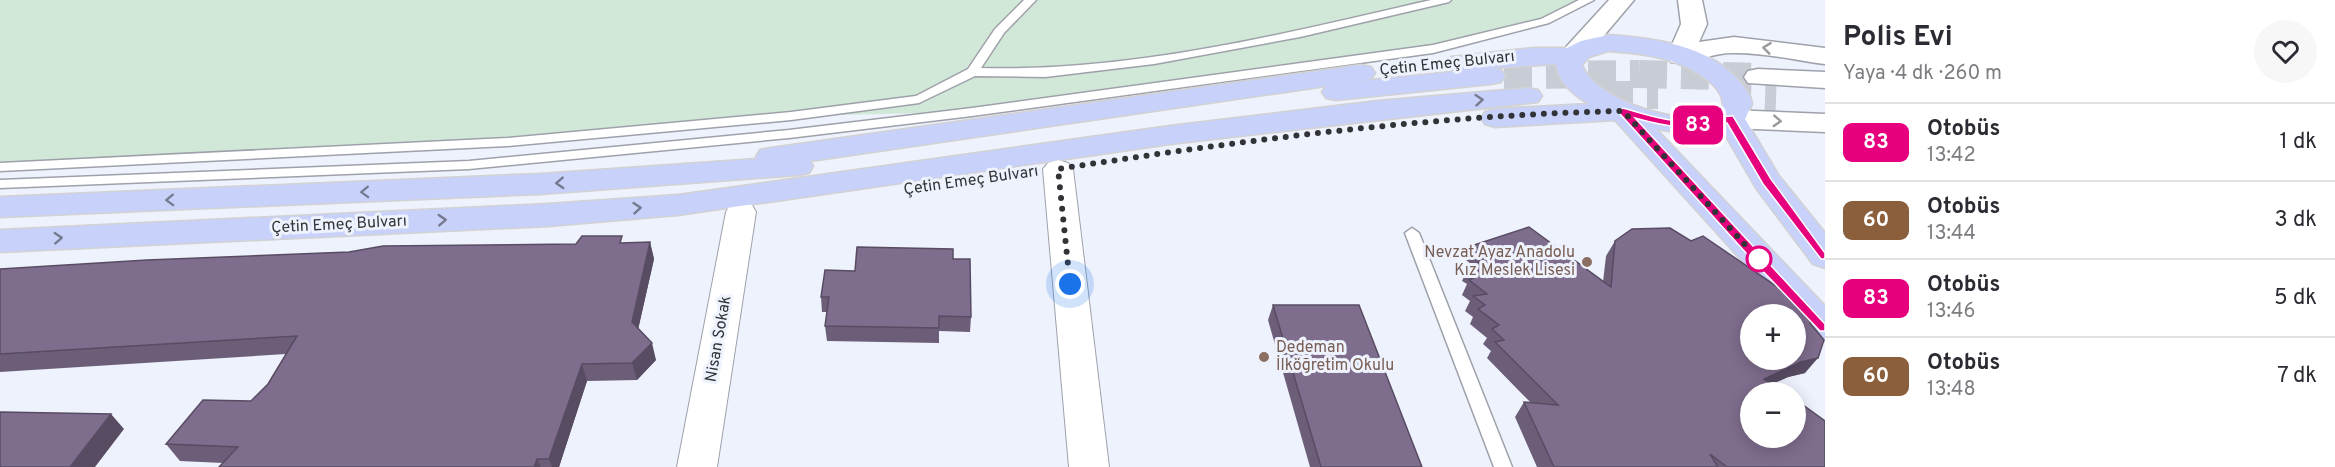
<!DOCTYPE html>
<html lang="tr">
<meta charset="utf-8">
<style>
body{margin:0;font-family:Overpass,sans-serif;background:#f7f7f7;color:#2b2b33;height:100vh;display:flex;flex-direction:column;font-size:22px;white-space:nowrap}
*{box-sizing:border-box;margin:0}
p{font-size:20px;color:#7c7c81}
.icon{flex:none;width:33px;height:33px;fill:none;stroke:currentColor;stroke-width:2;stroke-linecap:round;stroke-linejoin:round}
.map{position:relative;flex:1;overflow:hidden}
.panel{display:flex;flex-direction:column;background:#fff;width:510px}
.panel>*{flex:none}
.badge{padding:0 12px;border-radius:9px;font-size:21px;line-height:39px}
.tools{position:absolute;left:1740px;top:304px;display:grid;gap:12px}
.tools a{display:grid;place-items:center;width:66px;height:66px;border-radius:50%;background:#fff;box-shadow:0 3px 15px #0003;font-size:30px}
.you{position:absolute;width:30px;height:30px;margin:-15px;border:4px solid #fff;border-radius:50%;background:#1a73e8;box-shadow:0 0 0 9px #1a73e833}
.map>.badge{position:absolute;translate:-50% -50%;box-shadow:0 0 0 3px #fff}
.round{display:grid;place-items:center;flex:none;width:63px;height:63px;border-radius:32px;background:#f7f7f7}
.summary{display:flex;align-items:center;justify-content:space-between;height:102px;padding:0 18px}
h1{font-size:28px;font-weight:700;line-height:45px}
ul{padding:0;list-style:none}
li{display:flex;align-items:center;gap:18px;height:78px;padding:0 18px;border-top:2px solid #e1e1e2}
li div{flex:1}
li b{display:block;font-size:22px}
li em{font-style:normal}
li .badge{min-width:66px;font-weight:700;text-align:center}
main{display:flex;flex:1;min-height:0}
.map>svg:first-child{display:block}
</style>
<main>
<div class="map">
<svg width="1825" height="467" viewBox="0 0 1825 467">
<rect width="100%" height="100%" fill="#eef2fc"/>
<polygon fill="#d1e8d8" points="0,0 1588,0 1545,21 1433,49 972,112 791,116 507,142 0,167"/>
<g fill="none" stroke-linecap="round" stroke-linejoin="round">
<g stroke="#c8ccd4" stroke-width="28" stroke-dasharray="28 14" stroke-linecap="butt">
<polyline points="1639,74 1758,77"/>
<polyline points="1723,97 1776,99"/>
</g>
<g stroke="#c8ccd4" stroke-width="28" stroke-dasharray="28 14" stroke-linecap="butt">
<polyline points="1504,75 1639,74"/>
<polyline points="1605,95 1658,95"/>
</g>
<defs>
<g id="service">
<path d="M 1024,0 L 1036,0 L 1004,33 L 981,68 C 1133,72 1283,34 1431,0 L 1451,0 L 1449,2 L 1300,37 L 1154,64 L 1045,77 L 975,76 L 919,103 L 791,120 L 507,146 L 0,171 L 0,163 L 507,138 L 791,112 L 916,96 L 968,69 L 995,29 Z"/>
<polygon points="1579,0 1594,0 1549,23 1433,53 972,116 789,138 469,169 0,188 0,180 469,161 789,130 972,108 1433,45 1541,19"/>
<polygon points="1412,228 1419,233 1512,467 1494,467 1405,233"/>
</g>
<g id="minor">
<polygon points="1058,160 1068,163 1073,169 1109,467 1069,467 1043,169 1048,163"/>
<polygon points="741,202 752,205 756,212 717,467 677,467 726,212 730,205"/>
</g>
<g id="secondary">
<polygon points="1609,0 1634,0 1585,58 1576,60 1567,58 1563,52 1567,46"/>
<path d="M 1678,0 L 1702,0 L 1707,24 L 1699,42 L 1734,37 L 1825,48 L 1825,64 C 1794,60 1761,52 1731,53 C 1710,53 1690,66 1671,62 L 1667,56 L 1681,24 Z"/>
<polygon points="1758,69 1825,72 1825,88 1748,83 1744,77 1748,71"/>
<polygon points="1730,110 1825,114 1825,132 1730,128 1720,125 1716,119 1720,113"/>
</g>
<g id="primary">
<path d="M 1608,35 C 1654,38 1710,45 1741,83 C 1746,90 1751,95 1752,104 L 1745,119 L 1779,176 L 1825,233 L 1825,268 L 1813,264 L 1756,188 L 1723,131 L 1697,135 L 1656,129 L 1825,306 L 1825,341 L 1812,338 L 1796,320 L 1796,315 L 1791,315 L 1615,120 L 1495,127 L 1485,124 L 1481,118 L 1485,112 L 1495,109 L 1589,104 C 1574,95 1558,82 1556,64 L 1492,68 L 1501,70 L 1505,76 L 1501,82 L 1491,84 L 1336,100 L 1326,98 L 1322,92 L 1326,86 L 810,161 L 813,166 L 809,173 L 798,175 L 540,194 L 0,217 L 0,197 L 540,174 L 757,159 L 756,157 L 760,150 L 771,148 L 1361,65 L 1371,67 L 1375,73 L 1371,79 L 1361,81 L 1460,71 L 1451,69 L 1447,63 L 1451,57 L 1534,48 L 1567,48 L 1581,41 ZM 1608,51 C 1644,53 1681,58 1710,82 C 1719,90 1725,98 1722,110 C 1691,132 1595,101 1582,65 L 1589,57 Z"/>
<polygon points="1528,88 1538,90 1542,96 1538,102 1170,144 678,215 548,226 0,252 0,230 548,204 678,195 1170,126 1377,101"/>
</g>
</defs>
<use href="#service" stroke="#9ea1aa" stroke-width="3"/>
<use href="#minor" stroke="#9ea1aa" stroke-width="2"/>
<use href="#secondary" stroke="#9ea1aa" stroke-width="3"/>
<use href="#primary" stroke="#d2d2d3" stroke-width="3"/>
<use href="#service" fill="#fff" fill-rule="evenodd"/>
<use href="#minor" fill="#fff" fill-rule="evenodd"/>
<use href="#secondary" fill="#fff" fill-rule="evenodd"/>
<use href="#primary" fill="#c8d1fa" fill-rule="evenodd"/>
</g>
<g fill="#6c5e79">
<polygon points="1615,241 1816,317 1810,323 1805,373 1788,377 1772,384 1825,467 1537,467 1515,417 1524,402 1531,403 1487,358 1491,351 1483,344 1487,338 1470,324 1473,317 1465,311 1470,301 1462,295 1467,284 1462,281 1469,266 1472,265 1466,260 1474,245 1603,282 1606,256"/>
<polygon points="650,242 654,259 638,329 656,360 637,380 587,381 559,467 219,467 223,463 180,461 166,444 251,401 268,384 286,354 0,372 0,269"/>
<polygon points="953,259 971,317 970,332 939,331 939,343 827,341 825,326 827,312 822,312 821,297"/>
<polygon points="1273,305 1422,467 1310,467 1268,320"/>
</g>
<g fill="#584c63">
<polygon points="650,242 654,259 636,339 632,322"/>
<polygon points="652,343 656,360 637,380 632,363"/>
<polygon points="1818,358 1805,373 1788,377 1752,393 1764,379 1801,362"/>
<polygon points="582,364 587,381 559,467 552,467 549,459"/>
<polygon points="111,414 124,429 95,467 70,467"/>
<polygon points="537,459 541,467 534,467"/>
</g>
<g fill="#7e6d8d" stroke="#584c63" stroke-width="1.5" fill-rule="evenodd">
<path d="M 1529,227 L 1611,287 L 1615,241 L 1632,229 L 1670,228 L 1691,241 L 1703,236 L 1811,310 L 1816,317 L 1810,323 L 1824,340 L 1818,358 L 1801,362 L 1764,379 L 1785,393 L 1750,393 L 1750,438 L 1796,438 L 1796,400 L 1825,421 L 1825,467 L 1727,467 L 1710,454 L 1718,467 L 1554,467 L 1524,402 L 1558,405 L 1495,342 L 1504,340 L 1492,329 L 1499,325 L 1478,309 L 1485,305 L 1473,296 L 1487,294 L 1469,280 L 1482,274 L 1469,266 L 1491,258 L 1474,245 ZM 1750,315 L 1796,315 L 1796,360 L 1750,360 Z"/>
<polygon points="582,236 622,236 620,243 650,242 632,322 652,343 632,363 582,364 549,459 537,459 534,467 219,467 238,447 166,444 203,400 251,401 268,384 297,336 0,354 0,269 147,260 349,252 383,246 576,244"/>
<polygon points="857,247 953,249 953,259 970,259 971,317 939,316 939,328 825,326 829,297 821,297 825,270 855,271"/>
<polygon points="1273,305 1359,305 1422,467 1321,467"/>
<polygon points="0,412 111,414 70,467 0,467"/>
</g>
<defs><path id="oneway-chevron" d="M-2-3.5L2.5 0L-2 3.5" fill="none" stroke-width="1.6" stroke-linecap="round" stroke-linejoin="round" transform="scale(1.5)"/></defs>
<g stroke="#98999a">
<use href="#oneway-chevron" transform="translate(1767 48) rotate(-173)"/>
<use href="#oneway-chevron" transform="translate(1777 121) rotate(3)"/>
</g>
<g stroke="#757a8e">
<use href="#oneway-chevron" transform="translate(1479 100) rotate(-5)"/>
<use href="#oneway-chevron" transform="translate(560 183) rotate(177)"/>
<use href="#oneway-chevron" transform="translate(365 192) rotate(178)"/>
<use href="#oneway-chevron" transform="translate(170 200) rotate(178)"/>
<use href="#oneway-chevron" transform="translate(637 208) rotate(-5)"/>
<use href="#oneway-chevron" transform="translate(442 220) rotate(-3)"/>
<use href="#oneway-chevron" transform="translate(58 238) rotate(-3)"/>
</g>
<path fill="#e6007e" stroke="#fff" stroke-width="1.5" d="M 1623,108 C 1648,115 1671,123 1697,122 C 1709,122 1722,115 1733,116 L 1771,179 L 1825,253 L 1825,259 L 1821,259 L 1763,184 L 1727,123 C 1695,132 1667,127 1635,118 L 1764,258 L 1825,324 L 1825,331 L 1820,331 L 1756,264 L 1620,114 L 1618,111 Z"/>
<g fill="none" stroke-linecap="round" stroke-linejoin="round">
<path stroke="#313336" stroke-width="6" stroke-dasharray="0 10.8" d="M 1070,284 L 1058,169 C 1245,140 1434,115 1623,111 L 1760,261 L 1759,259"/>
</g>
<circle fill="#fff" stroke="#e6007e" stroke-width="3" cx="1759" cy="259" r="12"/>
<g fill="#8d6e63" stroke="#eef2fc" stroke-width="2">
<circle cx="1587" cy="262" r="6"/>
<circle cx="1264" cy="357" r="6"/>
</g>
<g text-anchor="middle" dominant-baseline="central" stroke-width="6" stroke-linejoin="round" paint-order="stroke">
<g font-size="16" fill="#313336" stroke="#eef2fc">
<text transform="translate(1447 64) rotate(-6)">Çetin Emeç Bulvarı</text>
<text transform="translate(971 181) rotate(-8)">Çetin Emeç Bulvarı</text>
<text transform="translate(339 225) rotate(-3)">Çetin Emeç Bulvarı</text>
<text transform="translate(719 339) rotate(-80)">Nisan Sokak</text>
</g>
<g font-size="16" fill="#785e54" stroke="#eef2fc" text-anchor="end">
<text x="1575" y="253">Nevzat Ayaz Anadolu<tspan x="1575" dy="18">Kız Meslek Lisesi</tspan></text>
<text x="1276" y="348" text-anchor="start">Dedeman<tspan x="1276" dy="18">İlköğretim Okulu</tspan></text>
</g>
</g>
</svg>
<div class="tools">
<a>+</a>
<a>−</a>
</div>
<div class="you" style="left:1070px;top:284px"></div>
<b class="badge" style="left:1698px;top:125px;background:#e6007e;color:#fff">83</b>
</div>
<section class="panel">
<div class="summary"><div><h1>Polis Evi</h1><p>Yaya · 4 dk · 260 m</p></div><a class="round"><svg class="icon" aria-label="heart" viewBox="0 0 24 24"><path d="M12 20l-8-8c-3-5 5-10 8-4 3-6 11-1 8 4z"/></svg></a></div>
<ul>
<li><span class="badge" style="background:#e6007e;color:#fff">83</span><div><b>Otobüs</b><p>13:42</p></div><em>1 dk</em></li>
<li><span class="badge" style="background:#8b5e3c;color:#fff">60</span><div><b>Otobüs</b><p>13:44</p></div><em>3 dk</em></li>
<li><span class="badge" style="background:#e6007e;color:#fff">83</span><div><b>Otobüs</b><p>13:46</p></div><em>5 dk</em></li>
<li><span class="badge" style="background:#8b5e3c;color:#fff">60</span><div><b>Otobüs</b><p>13:48</p></div><em>7 dk</em></li>
</ul>
</section>
</main>
